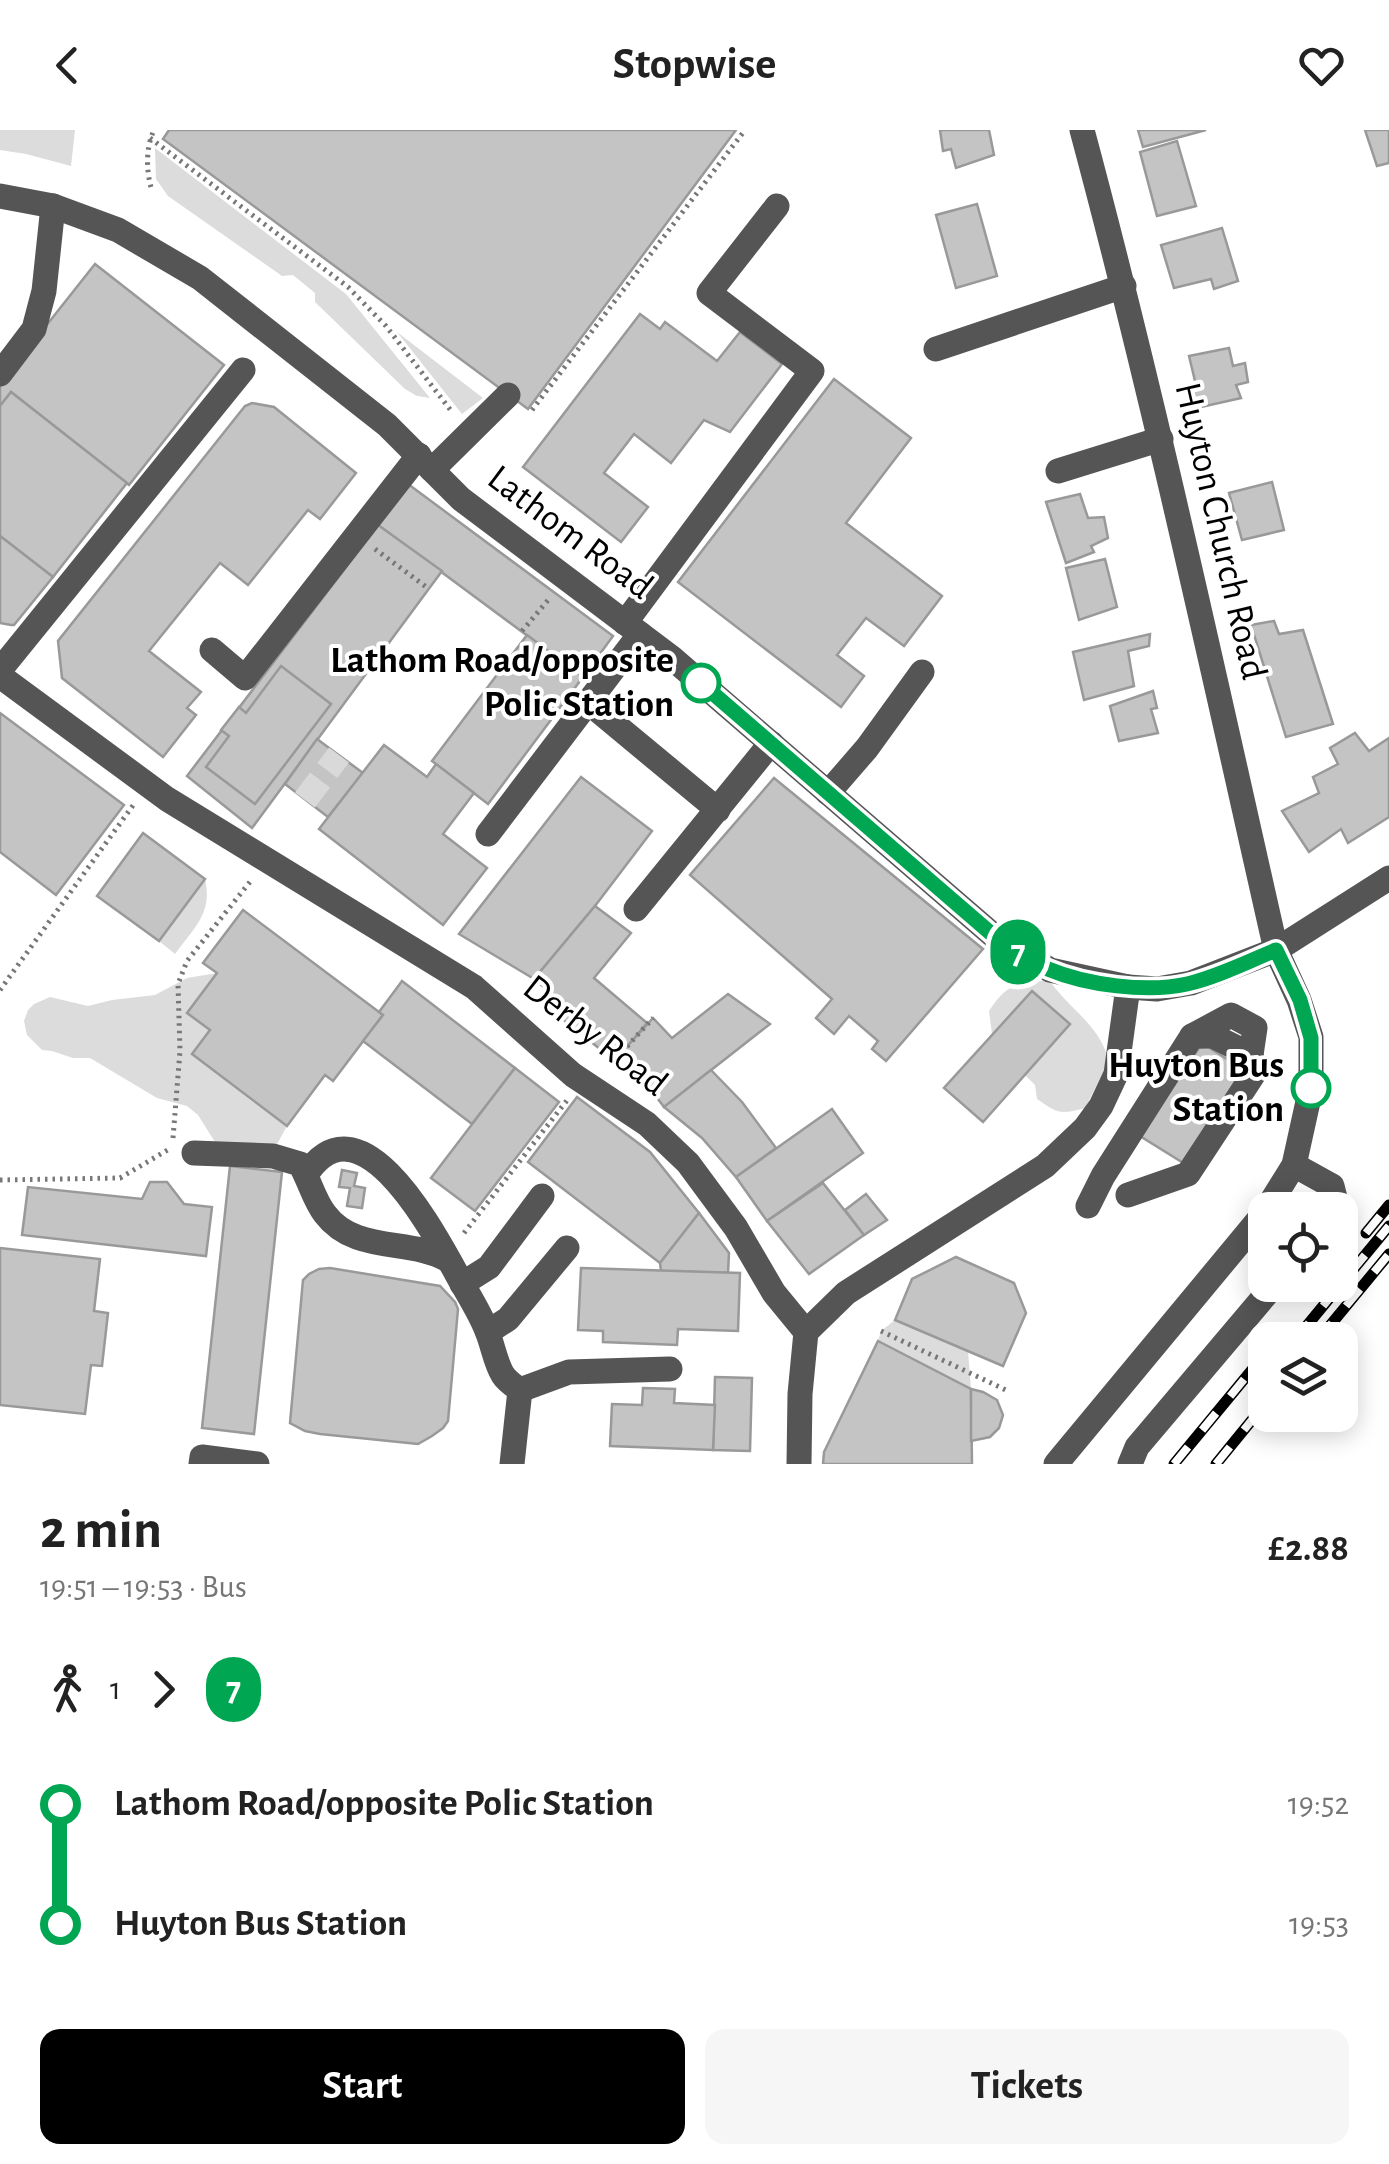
<!DOCTYPE html>
<meta charset="utf-8">
<style>
body{margin:0;font-family:"Alegreya Sans",sans-serif;background:#f6f6f6;color:#222;height:100vh;display:flex;flex-direction:column;font-size:38px;white-space:nowrap}
*{box-sizing:border-box;margin:0}
p{font-size:32px;color:#767676}
.icon{flex:none;width:55px;height:55px;fill:none;stroke:currentColor;stroke-width:2;stroke-linecap:round;stroke-linejoin:round}
.map{position:relative;height:1334px;overflow:hidden}
.side{display:flex;flex-direction:column;background:#fff;flex:1}
.side>*{flex:none}
.badge{padding:0 20px;border-radius:32px;font-size:35px;line-height:65px}
.tools{position:absolute;left:1248px;top:1062px;display:grid;gap:20px}
.tools a{display:grid;place-items:center;width:110px;height:110px;border-radius:20px;background:#fff;box-shadow:0 5px 25px #0003;font-size:50px}
.map>.badge{position:absolute;translate:-50% -50%;box-shadow:0 0 0 5px #fff}
.legs{display:flex;align-items:center;gap:15px;height:110px;padding:0 40px;font-size:32px}
.legs p{margin-inline-start:auto}
.head{display:flex;align-items:center;justify-content:space-between;height:170px;padding:0 40px}
h1{font-size:55px;font-weight:600;line-height:75px}
.primary-button{display:flex;gap:20px;margin-top:auto;padding:20px 40px}
.primary-button a{flex:1;height:115px;border-radius:20px;background:#000;color:#fff;font-size:40px;font-weight:600;line-height:115px;text-align:center}
.primary-button a+a{background:#f6f6f6;color:#222}
ul{padding:0 40px;list-style:none}
li{display:flex;align-items:center;gap:35px;height:120px;font-size:38px}
li i{display:grid;place-items:center;width:15px;height:100%;margin:0 12px;background:currentColor}
li i::after{content:'';width:25px;height:25px;margin:-12px;border:8px solid;border-radius:50%;background:#fff}
li p{margin-inline-start:auto}
li:first-child i{background:linear-gradient(#0000 50%,currentColor 0)}
li:last-child i{background:linear-gradient(currentColor 50%,#0000 0)}
header{display:flex;justify-content:space-between;align-items:center;height:130px;padding:0 40px;background:#fff;font-size:45px;font-weight:600}
.map>svg:first-child{display:block}
</style>
<header><svg class="icon" aria-label="back" viewBox="0 0 24 24"><path d="M15 5l-7 7 7 7"/></svg>Stopwise<svg class="icon" aria-label="heart" viewBox="0 0 24 24"><path d="M12 20l-8-8c-3-5 5-10 8-4 3-6 11-1 8 4z"/></svg></header>
<div class="map">
<svg width="1389" height="1334" viewBox="0 0 1389 1334">
<rect width="100%" height="100%" fill="#fff"/>
<g fill="#dcdcdc">
<polygon points="0,0 75,0 71,36 26,24 0,20"/>
<polygon points="155,18 346,164 430,268 417,266 405,259 315,172 315,163 293,145 282,146 168,66 156,49"/>
<polygon points="397,202 483,268 462,284"/>
<path d="M 205,749 C 213,783 194,798 175,824 L 159,811 Z"/>
<polygon points="217,843 210,900 192,924 287,996 276,1016 215,1012 198,985 187,976 157,968 90,928 73,928 52,921 42,920 27,905 24,891 28,880 34,874 50,867 88,876 112,870 155,865 187,848"/>
<path d="M 1049,850 C 1070,880 1099,894 1109,931 L 1085,978 C 1060,985 1057,983 1037,969 L 1035,955 L 1025,945 L 1069,894 L 1032,861 L 992,904 L 989,881 C 1008,852 1017,854 1049,850 Z"/>
<polygon points="895,1190 968,1221 971,1259 878,1211 881,1201"/>
</g>
<g fill="#c4c4c4" stroke="#999" stroke-width="2.5">
<polygon points="169,0 736,0 528,279 163,9"/>
<polygon points="940,0 989,0 994,25 956,38 951,19 943,21"/>
<polygon points="1138,0 1206,0 1143,17"/>
<polygon points="1365,0 1389,0 1389,33 1377,36"/>
<polygon points="1177,11 1196,76 1157,86 1140,22"/>
<polygon points="977,74 997,146 956,158 936,85"/>
<polygon points="1222,98 1238,151 1214,159 1211,149 1174,158 1161,115"/>
<polygon points="95,134 224,235 129,355 11,262 0,276 0,254"/>
<polygon points="640,184 660,199 665,192 717,231 740,202 782,234 730,302 704,290 671,333 634,304 604,343 648,377 621,412 523,337"/>
<polygon points="1229,218 1233,236 1245,233 1248,252 1236,255 1241,268 1197,278 1189,272 1186,261 1195,251 1189,226"/>
<polygon points="834,249 911,308 846,393 942,466 904,516 866,488 837,525 864,546 841,577 678,452"/>
<polygon points="11,262 127,353 53,447 0,406 0,276"/>
<polygon points="252,273 274,277 356,343 320,389 308,380 248,455 220,433 149,521 201,562 187,578 196,585 163,627 62,548 58,511 245,276"/>
<polygon points="1272,352 1284,400 1242,410 1229,363"/>
<polygon points="408,354 613,506 583,547 378,395"/>
<polygon points="1080,364 1088,388 1104,387 1108,408 1091,416 1094,422 1066,433 1046,372"/>
<polygon points="378,395 442,441 252,698 187,646"/>
<polygon points="0,406 53,447 14,495 11,495 0,493"/>
<polygon points="1105,429 1117,477 1079,490 1066,438"/>
<polygon points="1274,491 1279,504 1303,500 1333,594 1286,607 1251,495"/>
<polygon points="1150,504 1149,516 1128,521 1134,556 1084,570 1073,522"/>
<polygon points="527,505 583,547 488,674 432,631"/>
<polygon points="281,536 331,574 255,674 206,637 229,606 221,600 239,577 246,583"/>
<polygon points="1153,561 1157,578 1151,579 1158,603 1119,611 1110,576"/>
<polygon points="0,583 124,675 56,765 0,722"/>
<polygon points="1355,603 1369,621 1389,608 1389,687 1348,713 1341,699 1309,722 1282,681 1319,663 1313,647 1338,634 1330,618"/>
<polygon points="317,609 363,643 328,687 285,654"/>
<polygon points="384,615 427,647 436,634 474,663 443,704 487,738 443,795 319,699"/>
<polygon points="581,647 652,701 595,776 534,849 459,804"/>
<polygon points="774,648 983,819 886,931 872,919 878,911 849,886 834,904 816,888 832,869 690,745"/>
<polygon points="143,703 205,749 159,811 97,766"/>
<polygon points="595,776 631,803 594,848 647,893 615,931 561,888 570,878 534,849"/>
<polygon points="243,780 383,885 333,951 325,945 287,996 192,924 210,900 187,883 217,843 203,833"/>
<polygon points="402,851 515,938 472,994 363,911 383,885 379,882"/>
<polygon points="1032,861 1070,894 983,992 944,958"/>
<polygon points="728,864 770,894 664,977 622,922 653,888 672,908"/>
<polygon points="1208,917 1235,934 1239,937 1240,944 1185,1034 1140,1006 1199,918"/>
<polygon points="515,938 559,972 475,1081 431,1048"/>
<polygon points="711,940 742,972 776,1018 736,1047 702,1008 664,977"/>
<polygon points="577,967 650,1022 699,1083 660,1133 528,1032"/>
<polygon points="832,979 863,1023 767,1091 736,1047"/>
<polygon points="230,1036 282,1042 254,1304 202,1298"/>
<polygon points="342,1040 357,1043 354,1056 365,1058 362,1078 347,1076 350,1058 339,1057"/>
<polygon points="150,1052 167,1052 184,1074 212,1077 206,1126 22,1105 28,1057 142,1069"/>
<polygon points="823,1053 864,1105 809,1144 767,1091"/>
<polygon points="866,1064 887,1090 864,1105 845,1080"/>
<polygon points="699,1083 729,1123 728,1143 661,1141 660,1133"/>
<polygon points="0,1118 100,1129 94,1181 108,1183 102,1236 91,1235 85,1284 0,1275"/>
<polygon points="956,1127 1014,1153 1026,1183 1003,1236 895,1190 912,1149"/>
<polygon points="330,1138 440,1156 455,1172 458,1179 448,1291 443,1298 432,1306 418,1314 320,1304 305,1301 290,1293 303,1150 309,1144 319,1139"/>
<polygon points="581,1138 740,1143 738,1201 678,1199 677,1215 603,1212 603,1201 578,1200"/>
<polygon points="878,1211 971,1259 972,1334 823,1334 824,1322"/>
<polygon points="715,1247 752,1248 750,1321 713,1320"/>
<polygon points="643,1258 675,1259 674,1273 715,1275 713,1320 610,1316 612,1274 642,1275"/>
<polygon points="971,1259 983,1262 997,1270 1003,1285 999,1298 990,1307 971,1311"/>
</g>
<g fill="none" stroke-linecap="round" stroke-linejoin="round">
<polyline stroke="#d9d9d9" stroke-width="25" stroke-dasharray="25 12" stroke-linecap="butt" points="305,670 339,625"/>
<g stroke="#777" stroke-width="5" stroke-dasharray="2.5 5" stroke-linecap="butt">
<polyline points="150,8 348,157 386,196 452,282"/>
<path d="M 151,57 C 146,39 146,17 154,0"/>
<polyline points="532,280 745,0"/>
<polyline points="375,419 429,459"/>
<polyline points="522,501 549,469"/>
<polyline points="0,860 134,674"/>
<polyline points="622,922 653,888"/>
<polyline points="173,1008 180,921 178,854 187,831 253,748"/>
<polyline points="0,1050 120,1048 171,1018"/>
<polyline points="464,1103 568,969"/>
<polyline points="881,1201 1008,1261"/>
</g>
<g stroke="#555" stroke-width="25">
<path d="M 1082,0 C 1155,272 1214,546 1276,820 L 1299,870 L 1311,907 L 1311,958 L 1294,1035 L 1266,1080"/>
<polyline points="0,66 53,76 118,100 200,148 387,295 461,369 672,528 994,806 1050,840 1128,857 1157,859 1191,853 1276,820 1389,748"/>
<polyline points="936,219 1124,156"/>
<polyline points="0,244 34,199 44,161 53,76"/>
<polyline points="432,340 508,265"/>
<polyline points="1058,341 1161,309"/>
<polyline points="625,493 812,241 709,163 777,76"/>
<polyline points="212,520 245,548 419,325"/>
<polyline points="0,540 243,240"/>
<polyline points="0,546 167,669 474,857 573,945 647,994 688,1033 736,1098 774,1163 806,1202 846,1163 1045,1036 1085,998 1101,976 1116,944 1128,857"/>
<polyline points="589,573 718,680"/>
<polyline points="828,663 867,618 922,542"/>
<polyline points="488,704 640,504"/>
<polyline points="636,779 771,613"/>
<polyline points="1192,906 1231,885 1255,898 1251,925"/>
<path d="M 194,1023 L 273,1026 L 300,1034 C 309,1049 314,1070 325,1084 C 355,1124 410,1108 448,1130"/>
<polyline points="1294,1035 1332,1056 1338,1080"/>
<path d="M 306,1045 C 359,963 431,1098 454,1139 C 465,1160 479,1180 487,1201 C 493,1215 495,1232 503,1245 C 507,1251 514,1256 520,1260 L 512,1334"/>
<polyline points="1088,1076 1103,1046 1192,906 1213,906 1251,925 1255,942 1188,1044 1128,1065"/>
<polyline points="462,1154 489,1137 542,1066"/>
<polyline points="488,1202 508,1189 567,1118"/>
<polyline points="520,1260 569,1242 670,1239"/>
<polyline points="201,1334 202,1327 257,1334"/>
<polyline points="799,1334 800,1264 806,1202"/>
<polyline points="1056,1334 1265,1082"/>
<polyline points="1130,1334 1137,1317 1274,1155"/>
</g>
<defs>
<g id="rail">
<polyline points="1366,1103 1389,1075"/>
<polyline points="1295,1210 1389,1096"/>
<polyline points="1318,1210 1389,1124"/>
<polyline points="1174,1334 1265,1224"/>
<polyline points="1216,1334 1265,1274"/>
</g>
</defs>
<use href="#rail" stroke="#000" stroke-width="11"/>
<use href="#rail" stroke="#fff" stroke-width="8" stroke-dasharray="22" stroke-linecap="butt"/>
</g>
<g fill="none" stroke-linecap="round" stroke-linejoin="round">
<defs>
<path id="line-1" d="M 701,553 L 994,806 C 1011,818 1029,830 1048,839 C 1086,855 1147,863 1187,854 C 1217,847 1247,832 1276,820 L 1300,870 L 1311,908 L 1311,958"/>
</defs>
<use href="#line-1" stroke="#fff" stroke-width="22"/>
<use href="#line-1" stroke="#00a651" stroke-width="15"/>
</g>
<g fill="#fff" stroke="#00a651" stroke-width="5">
<circle cx="701" cy="553" r="18"/>
<circle cx="1311" cy="958" r="18"/>
</g>
<g text-anchor="middle" dominant-baseline="central" stroke-width="8" stroke-linejoin="round" paint-order="stroke">
<g font-size="38" fill="#000" stroke="#fff">
<text transform="translate(1220 401) rotate(77)">Huyton Church Road</text>
<text transform="translate(570 403) rotate(37)">Lathom Road</text>
<text transform="translate(595 906) rotate(38)">Derby Road</text>
</g>
<g font-size="38" font-weight="bold" fill="#000" stroke="#fff" text-anchor="end">
<text x="674" y="531">Lathom Road/opposite<tspan x="674" dy="44">Polic Station</tspan></text>
<text x="1284" y="936">Huyton Bus<tspan x="1284" dy="44">Station</tspan></text>
</g>
</g>
</svg>
<div class="tools">
<a><svg class="icon" aria-label="locate" viewBox="0 0 24 24"><circle cx="12" cy="12" r="6"/><path d="M12 2v4M12 18v4M2 12h4M18 12h4"/></svg></a>
<a><svg class="icon" aria-label="layers" viewBox="0 0 24 24"><path d="M12 4l9 5-9 5-9-5zM3 14l9 5 9-5"/></svg></a>
</div>
<b class="badge" style="left:1018px;top:822px;background:#00a651;color:#fff">7</b>
</div>
<section class="side">
<div class="head"><div><h1>2 min</h1><p>19:51 – 19:53 · Bus</p></div><b>£2.88</b></div>
<div class="legs"><svg class="icon" aria-label="walk" viewBox="0 0 24 24"><circle cx="13" cy="4" r="2"/><path d="M13 8l-2 6 4 7M11 14l-3 7M7 12l3-4h3l4 4"/></svg>1<svg class="icon" aria-label="forward" viewBox="0 0 24 24"><path d="M9 5l7 7-7 7"/></svg><b class="badge" style="background:#00a651;color:#fff">7</b></div>
<ul>
<li><i style="color:#00a651"></i><b>Lathom Road/opposite Polic Station</b><p>19:52</p></li>
<li><i style="color:#00a651"></i><b>Huyton Bus Station</b><p>19:53</p></li>
</ul>
<div class="primary-button"><a>Start</a><a>Tickets</a></div>
</section>
